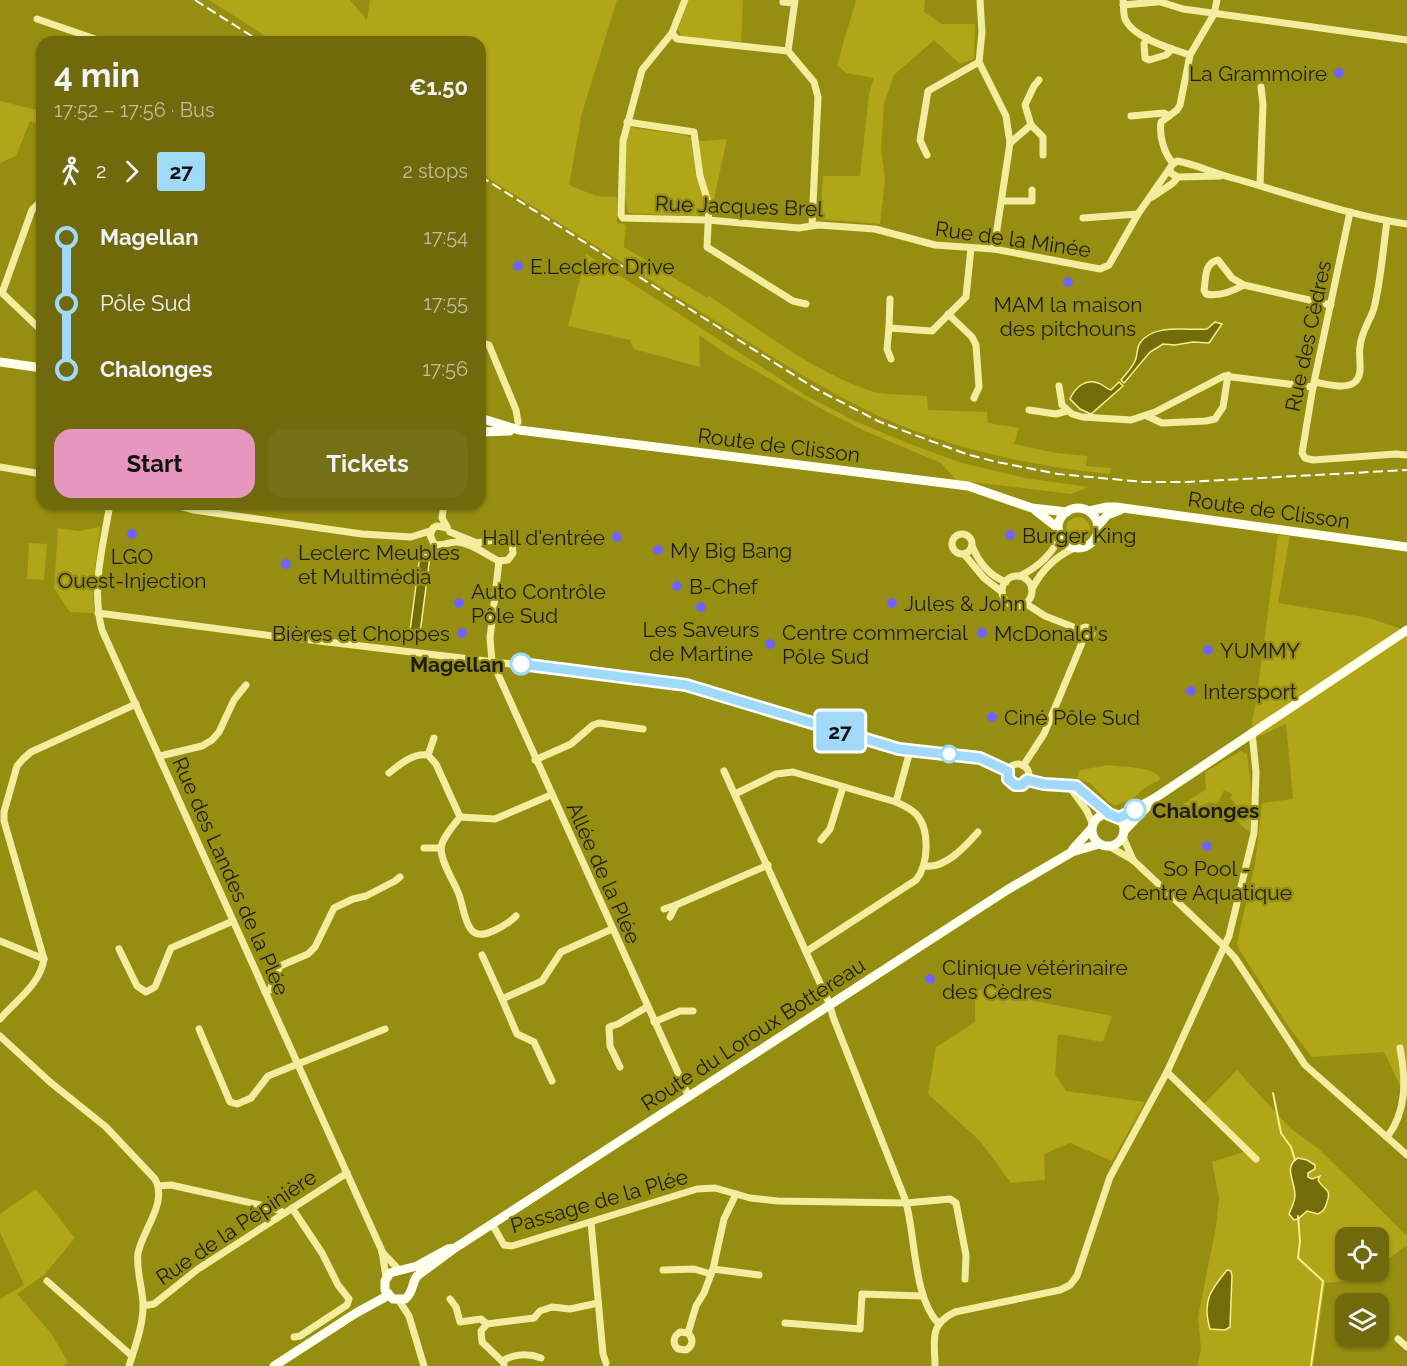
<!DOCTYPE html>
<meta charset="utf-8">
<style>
body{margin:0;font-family:Raleway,sans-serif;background:#756f15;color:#f1f3f6;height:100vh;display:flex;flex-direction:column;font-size:22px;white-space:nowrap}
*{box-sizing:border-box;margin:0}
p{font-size:20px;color:#c0bf9d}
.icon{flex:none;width:33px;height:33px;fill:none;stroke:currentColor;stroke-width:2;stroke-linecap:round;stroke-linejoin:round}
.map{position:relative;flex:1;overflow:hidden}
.sheet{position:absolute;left:36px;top:36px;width:450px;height:474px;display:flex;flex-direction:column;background:#706a0c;border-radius:18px;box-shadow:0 2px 4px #0004}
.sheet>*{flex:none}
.badge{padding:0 12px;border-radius:4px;font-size:21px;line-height:39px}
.tools{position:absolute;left:1335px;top:1227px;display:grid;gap:12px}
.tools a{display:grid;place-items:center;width:54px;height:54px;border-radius:12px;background:#706a0c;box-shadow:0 2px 4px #0004;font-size:30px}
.map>.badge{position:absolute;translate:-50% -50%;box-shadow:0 0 0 3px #fff}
.legs{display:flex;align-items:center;gap:9px;height:66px;padding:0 18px;font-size:20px}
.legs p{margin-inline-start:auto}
.headline{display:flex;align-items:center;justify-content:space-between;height:102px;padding:0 18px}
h1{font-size:33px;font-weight:700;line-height:45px}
.primary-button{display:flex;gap:12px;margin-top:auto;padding:12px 18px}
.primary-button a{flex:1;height:69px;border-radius:18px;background:#e797bd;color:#111;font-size:24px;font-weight:700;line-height:69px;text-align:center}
.primary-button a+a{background:#756f15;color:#f1f3f6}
ul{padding:0 18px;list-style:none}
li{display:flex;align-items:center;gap:21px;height:66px;font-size:22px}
li i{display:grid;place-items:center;width:9px;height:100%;margin:0 8px;background:currentColor}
li i::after{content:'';width:15px;height:15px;margin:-8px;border:4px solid;border-radius:50%;background:#706a0c}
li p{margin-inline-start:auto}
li:first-child i{background:linear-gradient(#0000 50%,currentColor 0)}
li:last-child i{background:linear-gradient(currentColor 50%,#0000 0)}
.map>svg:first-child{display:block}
</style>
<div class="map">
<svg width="1407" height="1366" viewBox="0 0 1407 1366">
<rect width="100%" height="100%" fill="#968e10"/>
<g fill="#b1a518">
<path d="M 209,0 L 350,0 L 367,20 L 370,0 L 617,0 L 582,113 L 569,185 L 596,196 L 617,197 L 617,223 L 626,225 L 624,247 L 707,298 L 709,296 C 758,328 812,371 868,390 C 883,396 910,394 927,396 L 928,410 L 987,412 L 988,423 L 1019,428 L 1014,444 L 1056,453 L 1087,456 L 1086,466 L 1111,468 L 1110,474 C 1038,467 967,452 900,425 C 855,407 812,381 771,356 L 480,173 L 480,42 L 275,42 Z"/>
<polygon points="689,0 743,0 741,42 681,37 678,29"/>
<polygon points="856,0 925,0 924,12 942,24 975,24 974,59 960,64 934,40 894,75 884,104 881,149 885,179 880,224 820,219 823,176 860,176 869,94 874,78 846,73 837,65"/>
<polygon points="0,101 42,111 42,125 30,121 16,156 0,163"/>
<polygon points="628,127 684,135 702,141 727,139 714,199 698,216 628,213 623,185"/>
<polygon points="586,254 805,395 853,420 907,443 962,463 1025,478 1089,487 1071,494 956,480 941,463 865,431 827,412 728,355 699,335 700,367 634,349 630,340 568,326"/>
<circle cx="1078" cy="529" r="12"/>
<polygon points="100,527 93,586 94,613 70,612 54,588 58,528 78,531"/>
<polygon points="1278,535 1290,536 1278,603 1369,618 1407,631 1407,1100 1384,1052 1312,1057 1288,1026 1239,949 1237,943 1255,864 1262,803 1293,799 1286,724 1249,741 1257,695"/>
<polygon points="29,543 47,544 44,580 27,579"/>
<path d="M 1241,751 L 1247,754 L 1251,786 L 1250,832 C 1239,826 1232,815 1235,803 L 1230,798 L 1232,794 L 1224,790 L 1218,803 L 1206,803 L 1206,809 L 1182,809 L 1182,805 L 1206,789 L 1205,772 Z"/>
<path d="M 1109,765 C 1124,768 1152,765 1161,779 L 1146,787 L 1132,799 L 1116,805 L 1109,803 L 1091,784 L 1077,778 L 1080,770 Z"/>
<polygon points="1001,987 1035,1001 1112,1016 1103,1042 1058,1034 1055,1074 1066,1091 1145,1102 1112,1161 1070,1143 1044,1154 1045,1180 1011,1183 980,1141 928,1094 936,1047 975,1022 975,990"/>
<polygon points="1237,1070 1290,1128 1320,1150 1407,1236 1407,1245 1379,1266 1378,1238 1346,1238 1346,1270 1372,1271 1358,1280 1325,1283 1313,1366 1197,1366 1201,1350 1198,1317 1216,1227 1219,1198 1212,1162 1244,1152 1201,1107"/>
<polygon points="36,1189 75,1238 45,1274 17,1294 51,1333 68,1362 64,1366 0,1366 0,1299 24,1285 0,1232 0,1214"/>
</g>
<g fill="#726c0a" stroke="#f7ee92" stroke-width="1.5">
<path d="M 1215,322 L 1222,324 L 1209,343 L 1193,342 L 1175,345 L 1163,344 L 1150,352 L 1124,383 L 1121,380 C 1126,374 1132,368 1135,361 C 1138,355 1136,349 1140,343 C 1153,323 1188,331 1207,329 Z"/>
<path d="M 1119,382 L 1123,386 L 1091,414 L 1080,409 L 1070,399 C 1075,388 1085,378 1098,383 C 1103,384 1106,389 1111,390 Z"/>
<polygon points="423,554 430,556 420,633 417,635 410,631 420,555"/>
<path d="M 1298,1158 L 1307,1160 L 1315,1165 L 1315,1169 L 1308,1173 L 1308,1177 L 1312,1179 L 1320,1176 L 1318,1180 C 1324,1191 1332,1188 1327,1202 C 1325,1209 1324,1211 1318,1214 L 1307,1211 L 1298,1219 L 1294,1220 L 1289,1214 C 1291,1208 1295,1202 1295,1195 C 1295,1181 1283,1167 1298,1158 Z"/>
<path d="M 1227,1270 L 1231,1271 L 1232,1276 L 1230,1327 L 1225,1330 L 1210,1329 C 1202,1301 1210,1291 1227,1270 Z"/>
</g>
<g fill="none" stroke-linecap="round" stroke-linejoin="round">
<g stroke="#f7ee92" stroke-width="2">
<polyline points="1273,1093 1281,1133 1291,1147 1295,1160"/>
<polyline points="1298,1216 1300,1241 1298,1258 1323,1281 1311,1366"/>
</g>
<g stroke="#f4eda0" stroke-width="7">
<path d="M 685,0 L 672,33 L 642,70 L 623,141 L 621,215 L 623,218 L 708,220 L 799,228 L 818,225 L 875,229 L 935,245 L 994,249 L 1100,269 L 1109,265 L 1138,214 L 1172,165 L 1177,161 C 1195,164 1211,172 1229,177 C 1288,193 1346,215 1407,224"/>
<polyline points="980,0 982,32 979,62 1006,116 1010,143 994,249"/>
<path d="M 1123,0 C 1124,6 1123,13 1125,19 C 1133,38 1172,49 1190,55"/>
<polyline points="1154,0 1183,9 1407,40"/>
<polyline points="783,2 794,3"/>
<polyline points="1123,5 1157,2"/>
<polyline points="37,19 104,42"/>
<polyline points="672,33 677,39 788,51 814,82 818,97 812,225"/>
<polyline points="1147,38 1144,44 1145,58 1149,60 1166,55 1172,49"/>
<polyline points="788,51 795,0"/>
<polyline points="1039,80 1034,86 1025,105 1031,125 1043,137 1043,155"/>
<polyline points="1131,116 1164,113 1169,116"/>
<polyline points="627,122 694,132 700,176 709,205 707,247 793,301 806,304"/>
<polyline points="1010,143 1031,125"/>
<polyline points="927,155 920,140 928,91 979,62"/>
<path d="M 1173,163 C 1164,154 1159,135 1161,122 L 1177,110 L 1180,105 L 1190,55 L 1214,14 L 1217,0"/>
<polyline points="1170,170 1172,174 1178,177 1220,176"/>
<polyline points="1260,185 1263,104 1261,87"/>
<polyline points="1152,197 1173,183 1178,177"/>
<polyline points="1002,201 1032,201 1032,190"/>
<polyline points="1350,212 1313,387 1302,453 1305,458 1313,460 1396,454 1407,455"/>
<polyline points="1083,218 1138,214"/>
<path d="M 1244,285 C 1233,291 1218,297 1206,294 L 1204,290 C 1206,278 1204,263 1218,260 L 1232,278 L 1244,285 L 1331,305"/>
<polyline points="0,291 42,331"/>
<polyline points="2,293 32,210 38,204 42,202"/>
<polyline points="948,314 972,337 976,345 979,387 974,398"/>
<polyline points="889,328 890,299"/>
<polyline points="480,342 489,345 516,410 518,422"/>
<polyline points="891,359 887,349 889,328 932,331 966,297 971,248"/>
<path d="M 1315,382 C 1326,384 1346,390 1355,382 C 1364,374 1358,358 1360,347 C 1361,332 1370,321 1374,308 C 1381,280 1383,250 1387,221"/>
<polyline points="1059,386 1062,405 1072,414 1082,417 1131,420 1155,412 1224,376 1313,387"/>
<polyline points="1029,410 1056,414 1067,411"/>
<polyline points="1147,416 1162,423 1206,421 1215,419 1223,407 1228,375"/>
<polyline points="0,467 42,474"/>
<path d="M 110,504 C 103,546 91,587 102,630 L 359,1200 L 382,1251 L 386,1277"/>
<polyline points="172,504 194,510 362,534 411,537 430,531"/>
<polyline points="444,504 442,518 447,527"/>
<path d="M 447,528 L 437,526 L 433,528 L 430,535 L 434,544 C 443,547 449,541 458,542 C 474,544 486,555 499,561 L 508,560 L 513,553 L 512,544 L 504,538 L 477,543 L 450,532"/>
<circle cx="962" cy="544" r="10"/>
<path d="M 972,546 C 979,562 988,575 1006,582"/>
<polyline points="964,554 984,578 1002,592"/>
<polyline points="499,561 490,638 492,661 689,1097"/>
<path d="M 1020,576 C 1038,567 1052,555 1060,536"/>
<circle cx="1017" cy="591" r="15"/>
<path d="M 1032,589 C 1041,571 1055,557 1074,548"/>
<polyline points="1025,603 1045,616 1081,630"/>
<polyline points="98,613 273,636"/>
<circle cx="1086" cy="633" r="6"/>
<polyline points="278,636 686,685 899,749 980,758 1008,771"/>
<polyline points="428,755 434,738"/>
<polyline points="160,756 202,746 212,740 219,732 234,700 246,685"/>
<polyline points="535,760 571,744 593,725 599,723 643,729"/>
<circle cx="1018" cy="775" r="11"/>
<polyline points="1023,766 1044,734 1084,638"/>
<path d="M 724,771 L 830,1005 L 833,1017 L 905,1199 C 916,1235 913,1297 938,1323"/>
<path d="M 389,773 C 400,764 413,753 428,755 L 436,764 L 460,817"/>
<polyline points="1027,780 1044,784 1076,786 1109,814"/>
<polyline points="1069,786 1087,811 1093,825"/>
<path d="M 735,794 L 776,774 L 793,772 L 896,802 C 903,805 910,808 916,814 C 930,829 929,864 916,880 L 807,951"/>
<polyline points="896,802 910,751"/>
<polyline points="1123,837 1133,860"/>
<polyline points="821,840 830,829 843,787"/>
<polyline points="1110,847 1133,860 1225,947 1235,958 1305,1065 1407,1155"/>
<polyline points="424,848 441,848"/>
<path d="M 925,866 C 945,869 966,846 978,832"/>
<polyline points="664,909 676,905"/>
<path d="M 516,916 C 509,923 502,927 493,931 C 464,945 466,911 458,892 C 453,880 441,862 441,848 C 442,838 454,825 460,817 L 495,819 L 551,795"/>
<polyline points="670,917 676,905 768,865"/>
<polyline points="0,941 44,959"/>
<polyline points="119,949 137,986 146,992 155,987 171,948 233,921"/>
<polyline points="482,955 502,999"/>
<polyline points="265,992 270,990 280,966 308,954 315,947 334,908 353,899 366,896 395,881 400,877"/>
<path d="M 0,1019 C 16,1000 40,985 44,959 L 4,821 L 4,812 L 17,766 L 23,759 L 31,752 L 136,704"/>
<polyline points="654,1022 680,1011 693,1011"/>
<polyline points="199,1029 230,1102 237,1104 251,1098 268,1076 385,1029"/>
<path d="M 0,1036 L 50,1082 L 106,1127 L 155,1179 C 168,1203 143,1229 138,1253 C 136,1269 142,1286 143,1303 C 144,1323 135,1347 129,1366"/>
<polyline points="620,1067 610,1046 609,1027 618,1024 647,1007"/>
<polyline points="1167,1072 1256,1159"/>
<polyline points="552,1081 534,1042 517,1034 502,999 542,981 561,952 612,929"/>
<path d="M 1388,1136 C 1407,1110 1406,1079 1400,1048"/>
<polyline points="159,1186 171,1185 274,1208 284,1213"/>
<polyline points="292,1208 322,1253 338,1285 349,1299 347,1305 300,1336 294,1337"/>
<polyline points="591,1222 603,1354 606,1363"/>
<polyline points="492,1224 504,1245 512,1246 697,1189 715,1188 750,1198 777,1201 906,1203 950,1199 956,1203 966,1255 965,1279"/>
<polyline points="382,1252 399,1270"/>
<polyline points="713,1269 759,1275"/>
<polyline points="663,1270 694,1269 711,1274"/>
<polyline points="47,1281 132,1356"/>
<polyline points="398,1299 409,1316 424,1366"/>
<polyline points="450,1299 456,1307 460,1322 481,1319 487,1324"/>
<polyline points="143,1306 154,1304 198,1269 347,1173"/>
<polyline points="785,1323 860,1329 862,1294 922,1296"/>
<path d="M 688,1333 L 680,1332 C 673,1337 672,1343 678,1349 L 686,1350 C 693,1346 694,1339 688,1333 L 696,1306 L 704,1293 L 713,1269 L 724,1219 L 736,1194"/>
<polyline points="1398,1339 1407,1347"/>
<path d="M 502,1361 C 513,1354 528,1353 541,1358"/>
<polyline points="504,1366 504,1363 482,1342 481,1331 487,1324 534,1318 540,1311 552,1307 570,1309 598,1303"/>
<path d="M 935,1366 C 935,1341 928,1325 955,1312 L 1060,1290 L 1070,1285 L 1077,1276 L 1110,1177 L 1167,1072 L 1229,936 L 1254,833 L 1256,772 L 1252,732"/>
</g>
<g stroke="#ffffed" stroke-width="9">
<polyline points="0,362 42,368"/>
<polyline points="480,418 519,430 968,486 1032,508 1067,512"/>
<polyline points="480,432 510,431"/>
<circle cx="1078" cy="528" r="20"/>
<polyline points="1036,511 1058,528"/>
<polyline points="1089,511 1107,507 1116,507 1407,547"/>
<polyline points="1098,526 1107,515 1120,510"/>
<circle cx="1108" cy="830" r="16"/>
<polyline points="1119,818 1155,798 1407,630"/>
<polyline points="1125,830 1148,806"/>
<polyline points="1072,852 1073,849 1092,828"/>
<path d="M 455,1248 L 448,1249 L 417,1266 L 390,1273 L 385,1281 L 385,1290 L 393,1299 L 405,1299 C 414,1292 411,1284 417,1276 L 455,1248 L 1007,890 L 1072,852 L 1099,844"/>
<polyline points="274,1366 356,1313 389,1295"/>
</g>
<g stroke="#fff" stroke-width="2" stroke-dasharray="10 4.5" stroke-linecap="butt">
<polyline points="195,0 261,42"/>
<polyline points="480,176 816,389 880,422 966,454 997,462 1058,474 1144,482 1187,482 1407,470"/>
</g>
</g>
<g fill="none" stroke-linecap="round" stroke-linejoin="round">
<defs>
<polyline id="line-1" points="521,664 686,685 899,749 980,758 1008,771 1008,779 1015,785 1022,785 1027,780 1044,784 1076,786 1109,814 1119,818 1135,810"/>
</defs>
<use href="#line-1" stroke="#fff" stroke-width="14"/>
<use href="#line-1" stroke="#a1daf8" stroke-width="9"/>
</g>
<g fill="#7063ff" stroke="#968e10" stroke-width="2">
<circle cx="1339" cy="73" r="6"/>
<circle cx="518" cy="266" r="6"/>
<circle cx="1068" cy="282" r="6"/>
<circle cx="132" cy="534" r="6"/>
<circle cx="1010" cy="535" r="6"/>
<circle cx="617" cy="537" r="6"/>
<circle cx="658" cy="550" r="6"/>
<circle cx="286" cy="564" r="6"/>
<circle cx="677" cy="586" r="6"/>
<circle cx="459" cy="603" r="6"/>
<circle cx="892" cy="603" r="6"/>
<circle cx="701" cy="607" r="6"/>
<circle cx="462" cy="633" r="6"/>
<circle cx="982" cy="633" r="6"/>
<circle cx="770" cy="644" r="6"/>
<circle cx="1208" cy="650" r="6"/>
<circle cx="1191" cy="691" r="6"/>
<circle cx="992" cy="717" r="6"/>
<circle cx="1207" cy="846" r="6"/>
<circle cx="930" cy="979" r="6"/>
</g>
<g fill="#fff" stroke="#a1daf8" stroke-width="3">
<circle cx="521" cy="664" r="10"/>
<circle cx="949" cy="754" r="8"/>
<circle cx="1135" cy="810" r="10"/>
</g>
<g text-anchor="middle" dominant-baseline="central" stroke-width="4.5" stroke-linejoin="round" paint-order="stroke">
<g font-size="21" fill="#1d1d1d" stroke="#968e10" text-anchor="start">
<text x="1327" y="73" text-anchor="end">La Grammoire</text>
<text x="530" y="266">E.Leclerc Drive</text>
<text x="1068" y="304" text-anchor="middle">MAM la maison<tspan x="1068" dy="24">des pitchouns</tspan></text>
<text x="1022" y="535">Burger King</text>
<text x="605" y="537" text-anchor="end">Hall d'entrée</text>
<text x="670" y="550">My Big Bang</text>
<text x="298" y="552">Leclerc Meubles<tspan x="298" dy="24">et Multimédia</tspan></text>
<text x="132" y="556" text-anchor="middle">LGO<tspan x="132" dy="24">Ouest-Injection</tspan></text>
<text x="689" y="586">B-Chef</text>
<text x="471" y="591">Auto Contrôle<tspan x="471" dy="24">Pôle Sud</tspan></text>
<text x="904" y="603">Jules &amp; John</text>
<text x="701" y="629" text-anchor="middle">Les Saveurs<tspan x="701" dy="24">de Martine</tspan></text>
<text x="782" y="632">Centre commercial<tspan x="782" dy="24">Pôle Sud</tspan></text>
<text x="450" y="633" text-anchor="end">Bières et Choppes</text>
<text x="994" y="633">McDonald's</text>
<text x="1220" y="650">YUMMY</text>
<text x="1203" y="691">Intersport</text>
<text x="1004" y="717">Ciné Pôle Sud</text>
<text x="1207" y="868" text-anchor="middle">So Pool -<tspan x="1207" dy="24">Centre Aquatique</tspan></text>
<text x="942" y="967">Clinique vétérinaire<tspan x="942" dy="24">des Cèdres</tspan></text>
</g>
<g font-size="21" fill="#1d1d1d" stroke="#968e10">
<text transform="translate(739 206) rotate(2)">Rue Jacques Brel</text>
<text transform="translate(1013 239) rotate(8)">Rue de la Minée</text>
<text transform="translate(1308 336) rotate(-78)">Rue des Cèdres</text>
<text transform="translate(779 445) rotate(7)">Route de Clisson</text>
<text transform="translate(1269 510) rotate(8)">Route de Clisson</text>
<text transform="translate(604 873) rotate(66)">Allée de la Plée</text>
<text transform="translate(231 876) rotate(66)">Rue des Landes de la Plée</text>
<text transform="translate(753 1034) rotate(-33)">Route du Loroux Bottereau</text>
<text transform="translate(599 1201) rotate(-16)">Passage de la Plée</text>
<text transform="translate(236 1227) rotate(-34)">Rue de la Pépinière</text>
</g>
<g font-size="21" font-weight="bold" fill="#1d1d1d" stroke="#968e10" text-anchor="end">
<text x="504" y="664">Magellan</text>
<text x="1152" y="810" text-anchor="start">Chalonges</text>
</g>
</g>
</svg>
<div class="tools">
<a><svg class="icon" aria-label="locate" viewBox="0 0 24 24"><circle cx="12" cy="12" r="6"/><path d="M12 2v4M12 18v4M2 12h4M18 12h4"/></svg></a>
<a><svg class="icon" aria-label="layers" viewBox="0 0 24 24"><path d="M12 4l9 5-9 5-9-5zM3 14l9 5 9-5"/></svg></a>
</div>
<b class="badge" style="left:840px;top:731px;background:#a1daf8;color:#111">27</b>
<section class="sheet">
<div class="headline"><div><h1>4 min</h1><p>17:52 – 17:56 · Bus</p></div><b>€1.50</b></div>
<div class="legs"><svg class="icon" aria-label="walk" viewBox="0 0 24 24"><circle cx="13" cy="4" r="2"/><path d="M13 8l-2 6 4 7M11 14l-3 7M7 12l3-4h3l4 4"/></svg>2<svg class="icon" aria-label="forward" viewBox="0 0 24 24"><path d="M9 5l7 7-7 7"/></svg><b class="badge" style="background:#a1daf8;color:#111">27</b><p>2 stops</p></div>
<ul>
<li><i style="color:#a1daf8"></i><b>Magellan</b><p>17:54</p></li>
<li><i style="color:#a1daf8"></i><span>Pôle Sud</span><p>17:55</p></li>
<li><i style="color:#a1daf8"></i><b>Chalonges</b><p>17:56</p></li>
</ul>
<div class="primary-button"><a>Start</a><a>Tickets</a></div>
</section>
</div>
